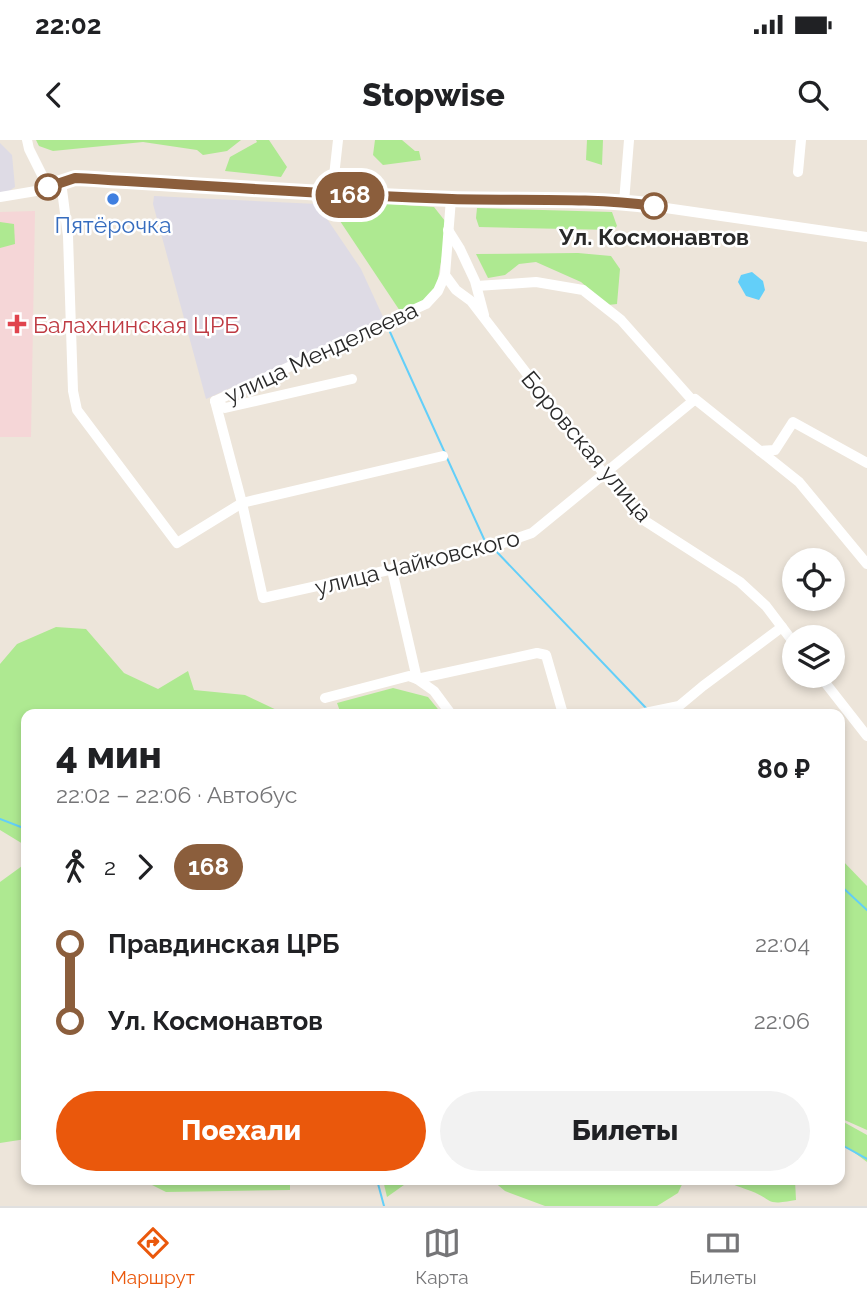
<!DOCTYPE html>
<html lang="ru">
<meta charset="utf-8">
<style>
body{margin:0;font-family:Raleway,sans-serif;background:#f2f2f2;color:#202124;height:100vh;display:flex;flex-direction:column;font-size:26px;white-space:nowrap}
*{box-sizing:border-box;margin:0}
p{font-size:23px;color:#757577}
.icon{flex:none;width:38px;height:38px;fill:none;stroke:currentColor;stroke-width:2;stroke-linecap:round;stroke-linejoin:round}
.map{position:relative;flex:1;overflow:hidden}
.drawer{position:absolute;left:21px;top:569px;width:824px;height:476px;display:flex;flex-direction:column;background:#fff;border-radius:14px;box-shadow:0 4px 10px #0003}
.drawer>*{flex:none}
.badge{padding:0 14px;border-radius:23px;font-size:24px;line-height:46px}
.buttons{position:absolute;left:782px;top:408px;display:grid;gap:14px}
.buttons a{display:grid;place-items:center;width:63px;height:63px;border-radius:50%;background:#fff;box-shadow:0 4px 10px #0003;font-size:35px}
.map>.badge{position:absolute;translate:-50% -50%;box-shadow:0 0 0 4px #fff}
.legs{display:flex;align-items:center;gap:10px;height:77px;padding:0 35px;font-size:23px}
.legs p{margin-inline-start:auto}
.headline{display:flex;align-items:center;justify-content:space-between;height:119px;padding:0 35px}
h1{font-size:38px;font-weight:800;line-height:52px}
.cta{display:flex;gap:14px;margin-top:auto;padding:14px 35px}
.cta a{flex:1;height:80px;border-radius:42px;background:#ea580c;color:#fff;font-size:28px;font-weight:800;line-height:80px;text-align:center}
.cta a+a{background:#f2f2f2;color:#202124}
ul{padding:0 35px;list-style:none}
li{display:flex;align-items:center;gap:24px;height:77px;font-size:26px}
li i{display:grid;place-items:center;width:10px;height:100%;margin:0 9px;background:currentColor}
li i::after{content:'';width:18px;height:18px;margin:-9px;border:5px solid;border-radius:50%;background:#fff}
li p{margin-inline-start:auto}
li:first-child i{background:linear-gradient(#0000 50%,currentColor 0)}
li:last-child i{background:linear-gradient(currentColor 50%,#0000 0)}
.status{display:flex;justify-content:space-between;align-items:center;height:49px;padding:0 35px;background:#fff;direction:ltr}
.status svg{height:19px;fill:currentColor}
header{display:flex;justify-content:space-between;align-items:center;height:91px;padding:0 35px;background:#fff;font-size:32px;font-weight:800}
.tabs{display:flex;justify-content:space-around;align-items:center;height:98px;border-top:2px solid #e0e0e0;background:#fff;font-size:19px;color:#757577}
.tabs a{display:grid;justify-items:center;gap:4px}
.tabs .current{color:#ea580c}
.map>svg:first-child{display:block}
</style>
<div class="status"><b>22:02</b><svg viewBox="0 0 49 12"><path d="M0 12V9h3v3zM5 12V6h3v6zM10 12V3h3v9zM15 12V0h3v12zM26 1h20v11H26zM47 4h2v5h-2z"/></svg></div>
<header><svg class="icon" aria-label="back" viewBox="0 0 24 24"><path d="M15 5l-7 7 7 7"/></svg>Stopwise<svg class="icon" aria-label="search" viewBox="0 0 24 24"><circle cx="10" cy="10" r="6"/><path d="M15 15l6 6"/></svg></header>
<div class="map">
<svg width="867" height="1066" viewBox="0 0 867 1066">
<rect width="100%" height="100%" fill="#ede5da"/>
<g fill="#dedbe5">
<polygon points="0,3 12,15 15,47 6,53 0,53"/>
<polygon points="154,56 317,64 361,129 384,179 206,259 153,64"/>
</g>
<polygon fill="#f5d6d7" points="35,71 31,297 0,297 0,72"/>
<g fill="#aee991">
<polygon points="36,0 241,0 227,11 203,15 197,10 143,2 53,11 39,6"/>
<polygon points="256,0 269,0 287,27 281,37 225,31 230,17 257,2"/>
<polygon points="375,0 402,0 415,11 419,11 421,20 383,25 373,15"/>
<polygon points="587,0 603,0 602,25 586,20"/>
<polygon points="333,60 434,67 445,81 443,110 437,145 424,160 400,171 330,66"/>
<polygon points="477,68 612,72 617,86 613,90 479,87 476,78"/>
<polygon points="0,82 14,84 15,104 0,108"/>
<polygon points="578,113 611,116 620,129 617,164 608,165 581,142 536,122 519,124 505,135 488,138 476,114"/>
<polygon points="56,487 86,489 124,533 158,549 188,531 194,550 245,555 285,574 26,574 26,999 0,1003 0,742 22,726 23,704 0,690 0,524 17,504"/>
<polygon points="393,548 428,557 442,574 341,574 337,563"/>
<polygon points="840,718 867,746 867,990 840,978"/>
<polygon points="840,980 867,995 867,1022 840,1002"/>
<polygon points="142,1040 290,1040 290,1050 166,1052"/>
<polygon points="383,1040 411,1040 387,1057"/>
<polygon points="492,1040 684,1040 678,1053 657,1066 545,1066 505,1051"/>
<path d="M 725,1040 L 795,1040 L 796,1060 C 764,1066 774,1060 751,1051 C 741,1047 734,1046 725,1040 Z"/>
</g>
<polygon fill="#63cff9" points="752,132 763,141 765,150 759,160 746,156 738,142 741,135"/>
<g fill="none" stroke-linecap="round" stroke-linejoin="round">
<g stroke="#63cff9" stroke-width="2">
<polyline points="390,192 445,313"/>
<polyline points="447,318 484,399 489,404"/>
<polyline points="495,410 646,568"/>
<polyline points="0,679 26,689"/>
<polyline points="840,745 867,770"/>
<polyline points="840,1004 867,1019"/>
<polyline points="377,1040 384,1066"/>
</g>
<g stroke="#fff" stroke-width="10">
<polyline points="27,0 29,9 48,47"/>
<polyline points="798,32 801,0"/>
<polyline points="61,42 68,96 73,251 77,270 177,403 242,363 443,316"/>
<polyline points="332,54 338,0"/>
<polyline points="0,57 36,51 75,38 332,54 451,59 624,62 867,97"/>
<polyline points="451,59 445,135 456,150 471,161 604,334 642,379 740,442 766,466 794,503"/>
<polyline points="624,62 629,0"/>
<polyline points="448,90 460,109 475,141 484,175"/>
<polyline points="477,146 536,142 583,150 621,180 693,261 695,259 799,342 867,424"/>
<polyline points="215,261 242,363 263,458 492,407 532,393 693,261"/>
<polyline points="215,261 426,164 438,151 445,135"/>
<polyline points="215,261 225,268 352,239"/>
<polyline points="760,311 775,310 793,282 867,323"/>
<polyline points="392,430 417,539 434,551 451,574"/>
<polyline points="820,536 867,596"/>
<polyline points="325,558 409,536 417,539 537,513 546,515 563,574"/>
<polyline points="640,574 679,566 703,546 782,487"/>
</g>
</g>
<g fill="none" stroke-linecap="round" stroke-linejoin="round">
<defs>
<path id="line-1" d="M 48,47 L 75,38 C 200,45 326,55 452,59 C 519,61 587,57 654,66"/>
</defs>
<use href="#line-1" stroke="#fff" stroke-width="16"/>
<use href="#line-1" stroke="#8b5e3c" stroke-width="10"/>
</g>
<g fill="#fff" stroke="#8b5e3c" stroke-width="3.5">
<circle cx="48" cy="47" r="12"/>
<circle cx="654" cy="66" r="12"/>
</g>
<circle fill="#3f7fe0" stroke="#fff" stroke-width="2.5" cx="113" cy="59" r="7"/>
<path fill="#e0444e" stroke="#fff" stroke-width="2.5" d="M13.5 173.5h7v7h7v7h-7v7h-7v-7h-7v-7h7z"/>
<g text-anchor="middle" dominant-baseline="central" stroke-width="5" stroke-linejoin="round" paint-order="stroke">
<g font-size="23" fill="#366cbe" stroke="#fff">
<text x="113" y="84">Пятёрочка</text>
</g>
<g font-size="23" font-weight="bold" fill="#292929" stroke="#fff">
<text x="654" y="96">Ул. Космонавтов</text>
</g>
<g font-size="23" fill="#be3a42" stroke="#fff" text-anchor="start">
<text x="33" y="184">Балахнинская ЦРБ</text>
</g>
<g font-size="23" fill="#292929" stroke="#fff">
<text transform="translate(321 212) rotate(-25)">улица Менделеева</text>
<text transform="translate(587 306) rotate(50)">Боровская улица</text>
<text transform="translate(417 422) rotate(-14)">улица Чайковского</text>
</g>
</g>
</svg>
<div class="buttons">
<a><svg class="icon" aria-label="locate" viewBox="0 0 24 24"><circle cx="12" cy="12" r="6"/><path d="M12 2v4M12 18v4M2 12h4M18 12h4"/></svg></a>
<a><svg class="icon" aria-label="layers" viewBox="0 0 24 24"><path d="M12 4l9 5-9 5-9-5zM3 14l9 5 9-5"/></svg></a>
</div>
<b class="badge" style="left:350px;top:55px;background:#8b5e3c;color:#fff">168</b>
<section class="drawer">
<div class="headline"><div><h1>4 мин</h1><p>22:02 – 22:06 · Автобус</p></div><b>80 ₽</b></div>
<div class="legs"><svg class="icon" aria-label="walk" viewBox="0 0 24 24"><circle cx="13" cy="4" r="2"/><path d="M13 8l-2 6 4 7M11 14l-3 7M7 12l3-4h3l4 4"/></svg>2<svg class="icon" aria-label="forward" viewBox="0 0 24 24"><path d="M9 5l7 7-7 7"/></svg><b class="badge" style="background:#8b5e3c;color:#fff">168</b></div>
<ul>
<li><i style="color:#8b5e3c"></i><b>Правдинская ЦРБ</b><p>22:04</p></li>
<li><i style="color:#8b5e3c"></i><b>Ул. Космонавтов</b><p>22:06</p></li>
</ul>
<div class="cta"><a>Поехали</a><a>Билеты</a></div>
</section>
</div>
<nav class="tabs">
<a class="current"><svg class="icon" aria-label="directions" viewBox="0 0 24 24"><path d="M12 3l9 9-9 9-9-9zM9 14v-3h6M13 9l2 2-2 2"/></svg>Маршрут</a>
<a><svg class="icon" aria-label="map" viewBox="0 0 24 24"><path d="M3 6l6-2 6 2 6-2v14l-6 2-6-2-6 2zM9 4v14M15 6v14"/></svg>Карта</a>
<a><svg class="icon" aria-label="tickets" viewBox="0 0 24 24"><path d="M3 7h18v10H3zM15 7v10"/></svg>Билеты</a>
</nav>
